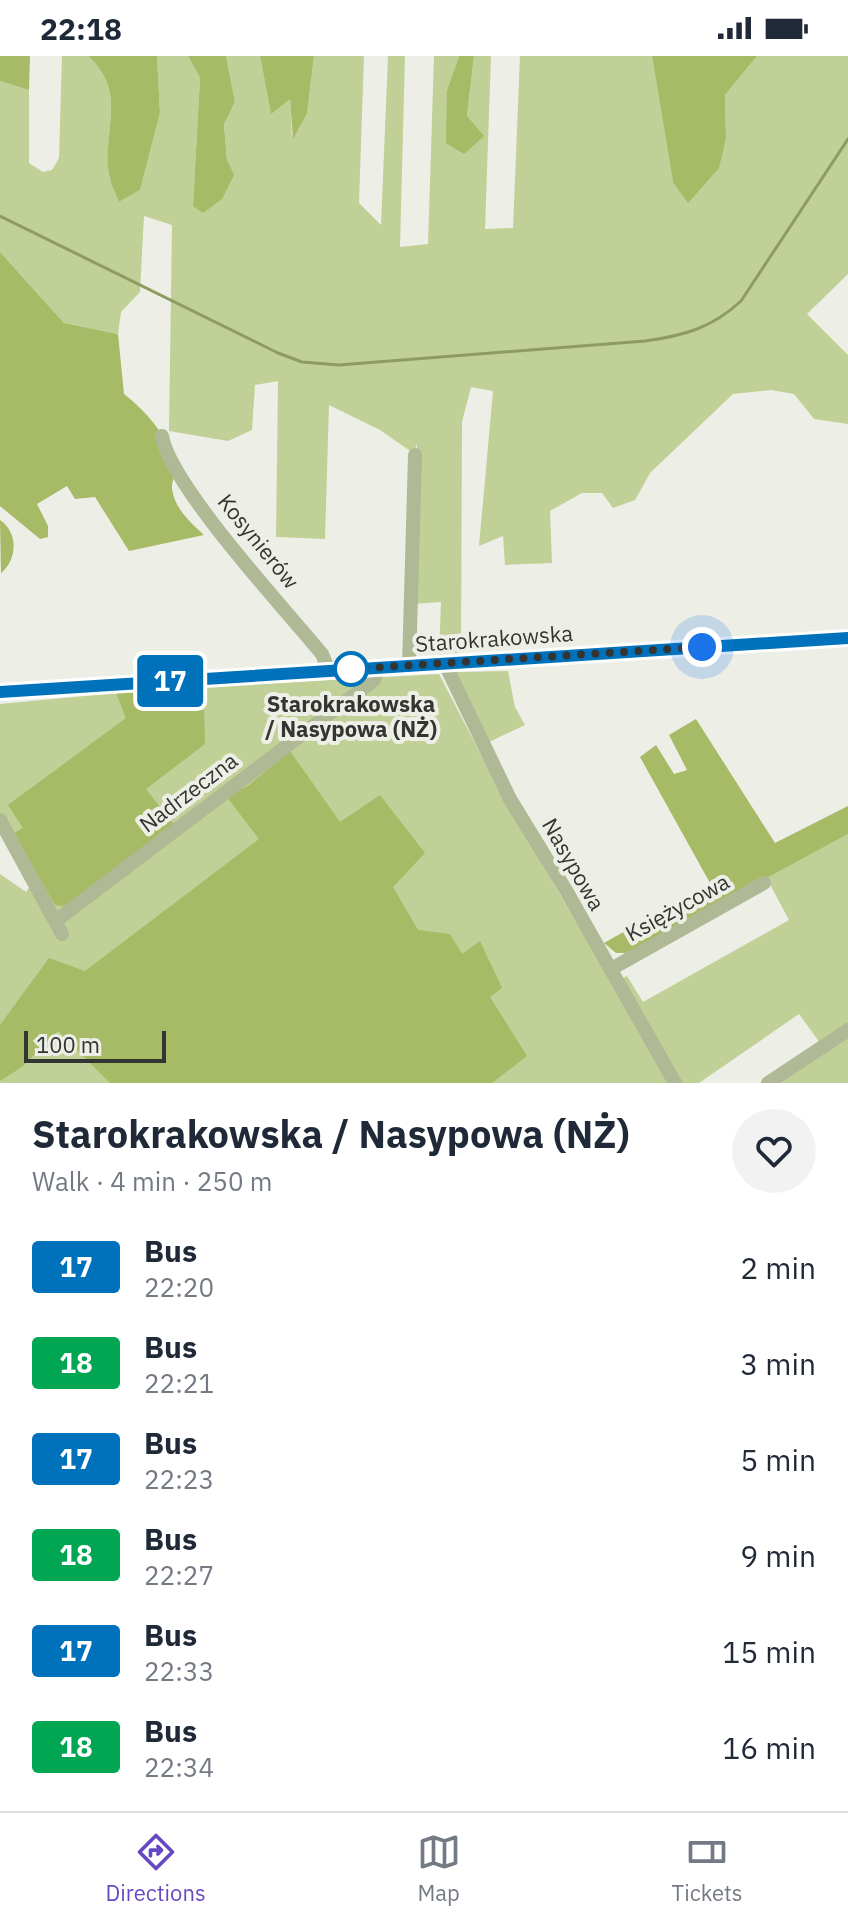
<!DOCTYPE html>
<meta charset="utf-8">
<style>
body{margin:0;font-family:"IBM Plex Sans",sans-serif;background:#f2f2f3;color:#1f2937;height:100vh;display:flex;flex-direction:column;font-size:30px;white-space:nowrap}
*{box-sizing:border-box;margin:0}
p{font-size:26px;color:#747a83}
.icon{flex:none;width:44px;height:44px;fill:none;stroke:currentColor;stroke-width:2;stroke-linecap:round;stroke-linejoin:round}
.map{position:relative;height:1027px;overflow:hidden}
.drawer{display:flex;flex-direction:column;background:#fff;flex:1}
.drawer>*{flex:none}
.badge{padding:0 16px;border-radius:6px;font-size:28px;line-height:52px}
.scale{position:absolute;left:24px;bottom:20px;width:142px;box-sizing:border-box;padding-left:8px;border:4px solid #343532;border-top:0;font-size:22px;line-height:28px;white-space:nowrap;color:#343532;-webkit-text-stroke:6px #edefe6;paint-order:stroke}
.you{position:absolute;width:40px;height:40px;margin:-20px;border:6px solid #fff;border-radius:50%;background:#1a73e8;box-shadow:0 0 0 12px #1a73e833}
.map>.badge{position:absolute;translate:-50% -50%;box-shadow:0 0 0 4px #fff}
.round{display:grid;place-items:center;flex:none;width:84px;height:84px;border-radius:42px;background:#f2f2f3}
.head{display:flex;align-items:center;justify-content:space-between;height:136px;padding:0 32px}
h1{font-size:38px;font-weight:800;line-height:60px}
ul{padding:0;list-style:none}
li{display:flex;align-items:center;gap:24px;height:96px;padding:0 32px}
li div{flex:1}
li b{display:block;font-size:30px}
li em{font-style:normal}
li .badge{min-width:88px;font-weight:700;text-align:center}
.status{display:flex;justify-content:space-between;align-items:center;height:56px;padding:0 40px;background:#fff;direction:ltr}
.status svg{height:22px;fill:currentColor}
.tab-bar{display:flex;justify-content:space-around;align-items:center;height:112px;border-top:2px solid #e0e1e3;background:#fff;font-size:22px;color:#747a83}
.tab-bar a{display:grid;justify-items:center;gap:4px}
.tab-bar .active{color:#6649c2}
.map>svg:first-child{display:block}
</style>
<div class="status"><b>22:18</b><svg viewBox="0 0 49 12"><path d="M0 12V9h3v3zM5 12V6h3v6zM10 12V3h3v9zM15 12V0h3v12zM26 1h20v11H26zM47 4h2v5h-2z"/></svg></div>
<div class="map">
<svg width="848" height="1027" viewBox="0 0 848 1027">
<rect width="100%" height="100%" fill="#edefe6"/>
<g fill="#c1d096">
<path d="M 62,0 L 88,0 C 130,38 100,80 110,122 C 111,130 116,138 119,146 L 140,134 L 160,57 L 157,0 L 188,0 L 200,22 L 193,150 L 227,104 L 224,67 L 235,46 L 226,0 L 260,0 L 271,57 L 290,42 L 292,81 L 307,56 L 314,0 L 364,0 L 359,147 L 381,169 L 388,0 L 405,0 L 400,191 L 428,188 L 434,0 L 459,0 L 447,34 L 467,61 L 474,0 L 491,0 L 485,173 L 513,172 L 520,0 L 652,0 L 673,126 L 726,82 L 725,39 L 757,0 L 848,0 L 848,218 L 807,258 L 848,299 L 848,368 L 814,363 L 794,338 L 771,334 L 733,338 L 650,417 L 635,444 L 613,452 L 602,437 L 582,437 L 550,455 L 552,507 L 505,509 L 503,480 L 479,490 L 493,335 L 471,331 L 462,366 L 461,596 L 439,599 L 441,546 L 412,548 L 417,388 L 413,397 L 380,374 L 329,349 L 325,483 L 276,481 L 278,325 L 255,329 L 252,374 L 228,385 L 169,375 L 172,169 L 144,160 L 140,236 L 121,256 L 118,278 L 64,267 L 0,196 L 0,25 L 29,34 L 29,107 L 43,116 L 52,114 L 59,102 Z"/>
<polygon points="508,615 515,651 525,669 487,687 453,622 457,616"/>
<polygon points="439,618 506,747 671,1027 0,1027 0,818 26,836 33,826 0,773 0,648 148,634"/>
<polygon points="848,778 848,969 820,987 799,958 699,1027 679,1027 621,923 627,920 643,946 789,864 766,821"/>
<polygon points="848,976 848,1027 772,1027"/>
</g>
<g fill="#a7ba66">
<polygon points="0,0 30,0 29,34 0,25"/>
<path d="M 88,0 L 157,0 L 160,57 L 140,134 L 119,146 C 116,138 111,130 110,122 C 100,79 130,38 88,0 Z"/>
<polygon points="188,0 226,0 235,46 224,68 227,104 234,119 222,143 203,157 193,150 200,22"/>
<polygon points="260,0 314,0 307,57 293,83 290,43 271,58"/>
<polygon points="459,0 474,0 467,60 484,80 464,98 446,87 447,34"/>
<polygon points="652,0 757,0 725,39 726,82 719,112 688,147 673,126"/>
<path d="M 0,196 L 64,267 L 118,278 L 124,338 C 146,355 168,380 175,409 C 177,417 171,425 172,433 C 175,453 190,466 204,479 L 129,495 L 95,441 L 75,443 L 67,430 L 37,448 L 48,470 L 48,481 L 40,483 L 0,450 Z"/>
<path d="M 0,464 C 19,477 17,504 1,517 Z"/>
<polygon points="148,634 160,655 204,654 205,688 146,733 174,769 67,851 55,849 13,778 23,772 8,749 126,662 116,637"/>
<polygon points="696,663 775,787 848,750 848,778 627,897 616,897 604,887 710,827 640,701 656,689 674,718 687,714 669,679"/>
<polygon points="290,695 340,766 380,739 425,797 393,831 418,874 450,878 462,898 480,885 502,932 490,941 527,1000 492,1027 110,1027 58,975 22,1011 0,1025 0,969 49,902 85,915 259,783 226,740 248,730"/>
</g>
<g fill="none" stroke-linecap="round" stroke-linejoin="round">
<path stroke="#8e9c60" stroke-width="3" d="M 0,160 L 278,297 L 302,306 L 339,309 L 645,285 C 683,280 712,272 741,245 L 848,83"/>
<g stroke="#afb995" stroke-width="14">
<path d="M 162,380 C 170,429 285,553 322,598 L 329,615"/>
<polyline points="445,608 510,743 567,836 675,1027"/>
<polyline points="409,610 415,399"/>
<polyline points="0,636 848,582"/>
<polyline points="0,764 62,878"/>
<polyline points="57,864 374,624 378,612"/>
<polyline points="611,913 764,827"/>
<polyline points="768,1027 848,974"/>
</g>
</g>
<g fill="none" stroke-linecap="round" stroke-linejoin="round">
<defs>
<polyline id="line" points="0,636 848,582"/>
</defs>
<use href="#line" stroke="#fff" stroke-width="18"/>
<use href="#line" stroke="#0072bc" stroke-width="12"/>
<polyline stroke="#343532" stroke-width="8" stroke-dasharray="0 14.4" points="351,613 702,591"/>
</g>
<circle fill="#fff" stroke="#0072bc" stroke-width="4" cx="351" cy="613" r="16"/>
<g text-anchor="middle" dominant-baseline="central" stroke-width="8" stroke-linejoin="round" paint-order="stroke">
<g font-size="22" fill="#343532" stroke="#edefe6">
<text transform="translate(259 485) rotate(51)">Kosynierów</text>
<text transform="translate(494 582) rotate(-4)">Starokrakowska</text>
<text transform="translate(188 736) rotate(-37)">Nadrzeczna</text>
<text transform="translate(574 808) rotate(60)">Nasypowa</text>
<text transform="translate(677 851) rotate(-29)">Księżycowa</text>
</g>
<g font-size="22" font-weight="bold" fill="#343532" stroke="#edefe6">
<text x="351" y="647">Starokrakowska<tspan x="351" dy="25">/ Nasypowa (NŻ)</tspan></text>
</g>
</g>
</svg>
<div class="scale">100 m</div>
<div class="you" style="left:702px;top:591px"></div>
<b class="badge" style="left:170px;top:625px;background:#0072bc;color:#fff">17</b>
</div>
<section class="drawer">
<div class="head"><div><h1>Starokrakowska / Nasypowa (NŻ)</h1><p>Walk · 4 min · 250 m</p></div><a class="round"><svg class="icon" aria-label="heart" viewBox="0 0 24 24"><path d="M12 20l-8-8c-3-5 5-10 8-4 3-6 11-1 8 4z"/></svg></a></div>
<ul>
<li><span class="badge" style="background:#0072bc;color:#fff">17</span><div><b>Bus</b><p>22:20</p></div><em>2 min</em></li>
<li><span class="badge" style="background:#00a651;color:#fff">18</span><div><b>Bus</b><p>22:21</p></div><em>3 min</em></li>
<li><span class="badge" style="background:#0072bc;color:#fff">17</span><div><b>Bus</b><p>22:23</p></div><em>5 min</em></li>
<li><span class="badge" style="background:#00a651;color:#fff">18</span><div><b>Bus</b><p>22:27</p></div><em>9 min</em></li>
<li><span class="badge" style="background:#0072bc;color:#fff">17</span><div><b>Bus</b><p>22:33</p></div><em>15 min</em></li>
<li><span class="badge" style="background:#00a651;color:#fff">18</span><div><b>Bus</b><p>22:34</p></div><em>16 min</em></li>
</ul>
</section>
<nav class="tab-bar">
<a class="active"><svg class="icon" aria-label="directions" viewBox="0 0 24 24"><path d="M12 3l9 9-9 9-9-9zM9 14v-3h6M13 9l2 2-2 2"/></svg>Directions</a>
<a><svg class="icon" aria-label="map" viewBox="0 0 24 24"><path d="M3 6l6-2 6 2 6-2v14l-6 2-6-2-6 2zM9 4v14M15 6v14"/></svg>Map</a>
<a><svg class="icon" aria-label="tickets" viewBox="0 0 24 24"><path d="M3 7h18v10H3zM15 7v10"/></svg>Tickets</a>
</nav>
